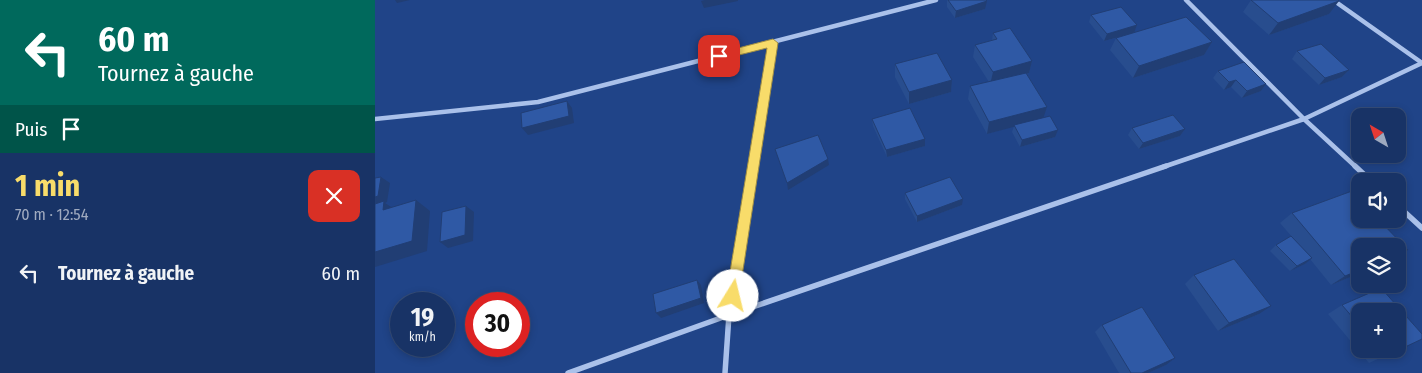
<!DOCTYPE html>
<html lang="fr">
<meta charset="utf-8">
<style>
:root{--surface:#183366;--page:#253f6f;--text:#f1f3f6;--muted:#9faabf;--line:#364e7a;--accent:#f8dc6a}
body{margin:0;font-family:"Fira Sans Condensed",sans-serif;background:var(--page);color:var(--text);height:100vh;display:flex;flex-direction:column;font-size:19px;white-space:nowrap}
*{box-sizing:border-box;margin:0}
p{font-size:16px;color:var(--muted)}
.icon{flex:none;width:28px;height:28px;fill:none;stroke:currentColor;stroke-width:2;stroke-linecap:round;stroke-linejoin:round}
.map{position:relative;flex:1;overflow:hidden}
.details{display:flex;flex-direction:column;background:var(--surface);width:375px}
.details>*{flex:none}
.guide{background:#00695c;color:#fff;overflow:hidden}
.needle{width:32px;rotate:321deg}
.controls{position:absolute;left:976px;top:108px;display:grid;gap:10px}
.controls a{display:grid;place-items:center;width:55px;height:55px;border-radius:10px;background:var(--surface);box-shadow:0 2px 8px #0003,0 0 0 1px var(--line);font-size:25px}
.speed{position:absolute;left:15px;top:292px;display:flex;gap:10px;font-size:25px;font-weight:700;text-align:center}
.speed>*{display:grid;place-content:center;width:65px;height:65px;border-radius:50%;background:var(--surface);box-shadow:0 2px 8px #0003,0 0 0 1px var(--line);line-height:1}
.speed small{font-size:12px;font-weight:400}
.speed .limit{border:8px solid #d22;background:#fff;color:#111}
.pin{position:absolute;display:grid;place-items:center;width:42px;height:42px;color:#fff;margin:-21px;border-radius:10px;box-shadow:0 2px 8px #0006}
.me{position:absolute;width:55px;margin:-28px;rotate:9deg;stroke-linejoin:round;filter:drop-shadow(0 0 4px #0008)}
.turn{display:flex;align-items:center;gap:18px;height:105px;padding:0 15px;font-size:22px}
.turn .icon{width:65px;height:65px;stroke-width:2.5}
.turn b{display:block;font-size:35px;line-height:42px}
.then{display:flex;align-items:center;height:48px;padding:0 15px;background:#0003;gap:10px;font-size:19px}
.round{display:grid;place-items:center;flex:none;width:52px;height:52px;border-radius:10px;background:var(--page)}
.summary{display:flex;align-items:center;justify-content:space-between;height:85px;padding:0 15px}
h1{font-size:30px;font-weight:700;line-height:38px;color:var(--accent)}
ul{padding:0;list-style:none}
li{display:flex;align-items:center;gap:15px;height:70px;padding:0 15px}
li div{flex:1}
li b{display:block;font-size:19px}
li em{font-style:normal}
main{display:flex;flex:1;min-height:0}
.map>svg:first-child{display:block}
</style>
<main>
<section class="details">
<div class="guide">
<div class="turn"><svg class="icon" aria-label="left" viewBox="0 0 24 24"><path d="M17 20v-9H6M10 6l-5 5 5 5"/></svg><div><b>60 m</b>Tournez à gauche</div></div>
<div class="then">Puis<svg class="icon" aria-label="arrive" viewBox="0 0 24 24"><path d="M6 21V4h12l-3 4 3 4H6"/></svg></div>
</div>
<div class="summary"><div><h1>1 min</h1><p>70 m · 12:54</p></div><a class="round" style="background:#d93025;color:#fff"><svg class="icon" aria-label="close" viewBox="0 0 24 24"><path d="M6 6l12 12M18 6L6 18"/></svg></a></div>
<ul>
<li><svg class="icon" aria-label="left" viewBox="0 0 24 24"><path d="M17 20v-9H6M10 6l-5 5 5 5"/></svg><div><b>Tournez à gauche</b></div><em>60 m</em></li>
</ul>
</section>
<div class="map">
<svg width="1047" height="373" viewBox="0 0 1047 373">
<rect width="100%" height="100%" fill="#204488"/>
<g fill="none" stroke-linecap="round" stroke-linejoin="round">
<!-- minor-far1 -->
<g stroke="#aac1ea" stroke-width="4.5">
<path d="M811,0L929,119L981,167"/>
<path d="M958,0L1047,63"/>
<path d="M0,119L163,102L561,0"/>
<path d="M378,167L398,43"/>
<path d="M788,167L929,119L1047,63"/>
</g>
<!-- minor -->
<g stroke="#aac1ea" stroke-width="5.5">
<path d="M980,166L996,181"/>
<path d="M1022,205L1047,228"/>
<path d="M193,373L354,315L791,166"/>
<path d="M350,373L354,315L378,166"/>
</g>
</g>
<!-- wall -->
<g fill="#284d8e" fill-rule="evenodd">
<path d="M572,0L610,9L580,18L572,7Z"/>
<path d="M876,0H963L954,14L894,35L868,12Z"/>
<path d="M716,15L762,25L759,32L837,42L829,55L758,78L735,50L741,38L729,41L714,22Z"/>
<path d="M618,33L657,61L654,73L652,74L672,107L668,117L680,137L645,147L637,132L639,126L612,134L593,99L595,86L614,82L598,57L600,45L617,40Z"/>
<path d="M922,51L974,70L967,77L944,85L917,59Z"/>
<path d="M520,64L577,80L576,92L534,104L520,77Z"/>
<path d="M843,71L891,84L886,91L867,98L856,87L849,90L838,78Z"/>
<path d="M497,119L550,146L512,157L498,126Z"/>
<path d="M757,128L810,129L805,136L764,149L753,135Z"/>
<path d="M977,191L985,200V219H1003L1033,250L1022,257V246H985V273L956,285L935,259L930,264L915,271L895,251L901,245L916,236L918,238L905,223L917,213Z"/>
<path d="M530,193L587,205L542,222L530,199Z"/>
<path d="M819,275L884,314L843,331L810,284Z"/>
<path d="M1006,288L1047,334V339L994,363L953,314L967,305ZM985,311H1022V349H985Z"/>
<path d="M727,325L791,365L773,373H744L720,332Z"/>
</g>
<!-- shaded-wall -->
<g fill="#213e74">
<path d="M20,0H35L22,3Z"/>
<path d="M330,0H363V1L329,8L326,1Z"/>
<path d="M612,1L610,9L580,18L581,11Z"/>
<path d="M964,1L954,14L894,35L903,23Z"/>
<path d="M762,25L759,33L729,41L732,34Z"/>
<path d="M837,42L829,55L758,78L764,66Z"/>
<path d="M657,61L654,73L615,85L618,72Z"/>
<path d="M974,70L967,77L944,85L950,78Z"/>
<path d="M577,80L576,92L534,104V92Z"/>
<path d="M861,80L856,87L849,90L854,82Z"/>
<path d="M891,84L886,91L867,98L872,91Z"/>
<path d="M192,101L197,108L199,123L153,135L147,128Z"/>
<path d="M672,107L668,119L612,134L614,122Z"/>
<path d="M810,129L805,136L764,149L768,143Z"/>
<path d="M683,130L680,137L645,147L647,140Z"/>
<path d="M550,139V146L512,157L511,150Z"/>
<path d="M453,159L454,165L413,190L412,183Z"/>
<path d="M6,177L15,183L12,202L10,203L24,212L23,220L0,206V197Z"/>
<path d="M588,199L587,205L542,222V216Z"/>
<path d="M41,200L55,211L52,251L0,267V252Z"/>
<path d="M91,206L99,212L98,241L73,248L65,242Z"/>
<path d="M937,258L930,264L915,271L922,266Z"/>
<path d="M985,270V273L956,285L970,276Z"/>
<path d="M322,280L326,285L329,303L286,318L281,313Z"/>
<path d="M896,306L884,314L843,331L854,323Z"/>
<path d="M800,358L791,365L773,373H767Z"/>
</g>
<!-- building -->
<g fill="#2f59a5" stroke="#213e74">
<path d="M573,0H611L612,1L581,11Z"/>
<path d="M876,0H963L964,1L903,23Z"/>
<path d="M746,7L762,25L732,34L716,15Z"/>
<path d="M811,17L837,42L764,66L741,38Z"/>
<path d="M635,28L657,61L618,72L600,45L622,39L618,33Z"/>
<path d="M946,44L974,70L950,78L922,51Z"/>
<path d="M562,53L577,80L534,92L520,64Z"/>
<path d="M869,62L891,84L872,91L861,80L854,82L843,71Z"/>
<path d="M651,73L672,107L614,122L595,86Z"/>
<path d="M192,101L194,116L147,128L146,113Z"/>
<path d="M535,108L550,139L511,150L497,119Z"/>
<path d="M798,115L810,129L768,143L757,128Z"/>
<path d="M675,116L683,130L647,140L639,125Z"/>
<path d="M443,135L453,159L412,183L400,149Z"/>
<path d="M6,177L3,196L0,197V178Z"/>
<path d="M575,177L588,199L542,216L530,193Z"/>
<path d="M977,191L985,200V219H1003L1033,250L1022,254V246H985V270L970,276L917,213Z"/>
<path d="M41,200L37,241L0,252V204L9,201L8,210Z"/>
<path d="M91,206L90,235L65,242L67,212Z"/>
<path d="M916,236L937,258L922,266L901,245Z"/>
<path d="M859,259L896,306L854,323L819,275Z"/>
<path d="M322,280L326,298L281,313L278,294Z"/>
<path d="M1006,288L1047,334V339L1011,356L1005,349H1022V311H985V326L967,305Z"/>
<path d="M767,307L800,358L767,373H756L727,325Z"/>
</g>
<!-- route -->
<path fill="#f8dc6a" stroke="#a18f45" d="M398,39L403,43L364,296L362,300L358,302L353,300L351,296L392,48L344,60L339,56L344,53Z"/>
</svg>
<div class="controls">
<a><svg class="needle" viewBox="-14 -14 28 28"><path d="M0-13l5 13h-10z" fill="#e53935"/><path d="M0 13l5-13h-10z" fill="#9faabf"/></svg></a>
<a><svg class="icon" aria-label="sound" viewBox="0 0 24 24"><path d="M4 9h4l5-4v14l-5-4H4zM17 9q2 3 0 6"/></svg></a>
<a><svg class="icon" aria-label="layers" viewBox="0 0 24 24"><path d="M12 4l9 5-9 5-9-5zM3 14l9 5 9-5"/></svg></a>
<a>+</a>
</div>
<div class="speed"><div>19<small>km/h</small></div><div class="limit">30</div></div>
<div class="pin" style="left:344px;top:56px;background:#d93025"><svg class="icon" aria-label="arrive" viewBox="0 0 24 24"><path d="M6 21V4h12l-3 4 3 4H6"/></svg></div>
<svg class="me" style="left:358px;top:296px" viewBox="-20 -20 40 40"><circle r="19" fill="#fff"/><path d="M0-13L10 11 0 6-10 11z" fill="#f8dc6a"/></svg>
</div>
</main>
